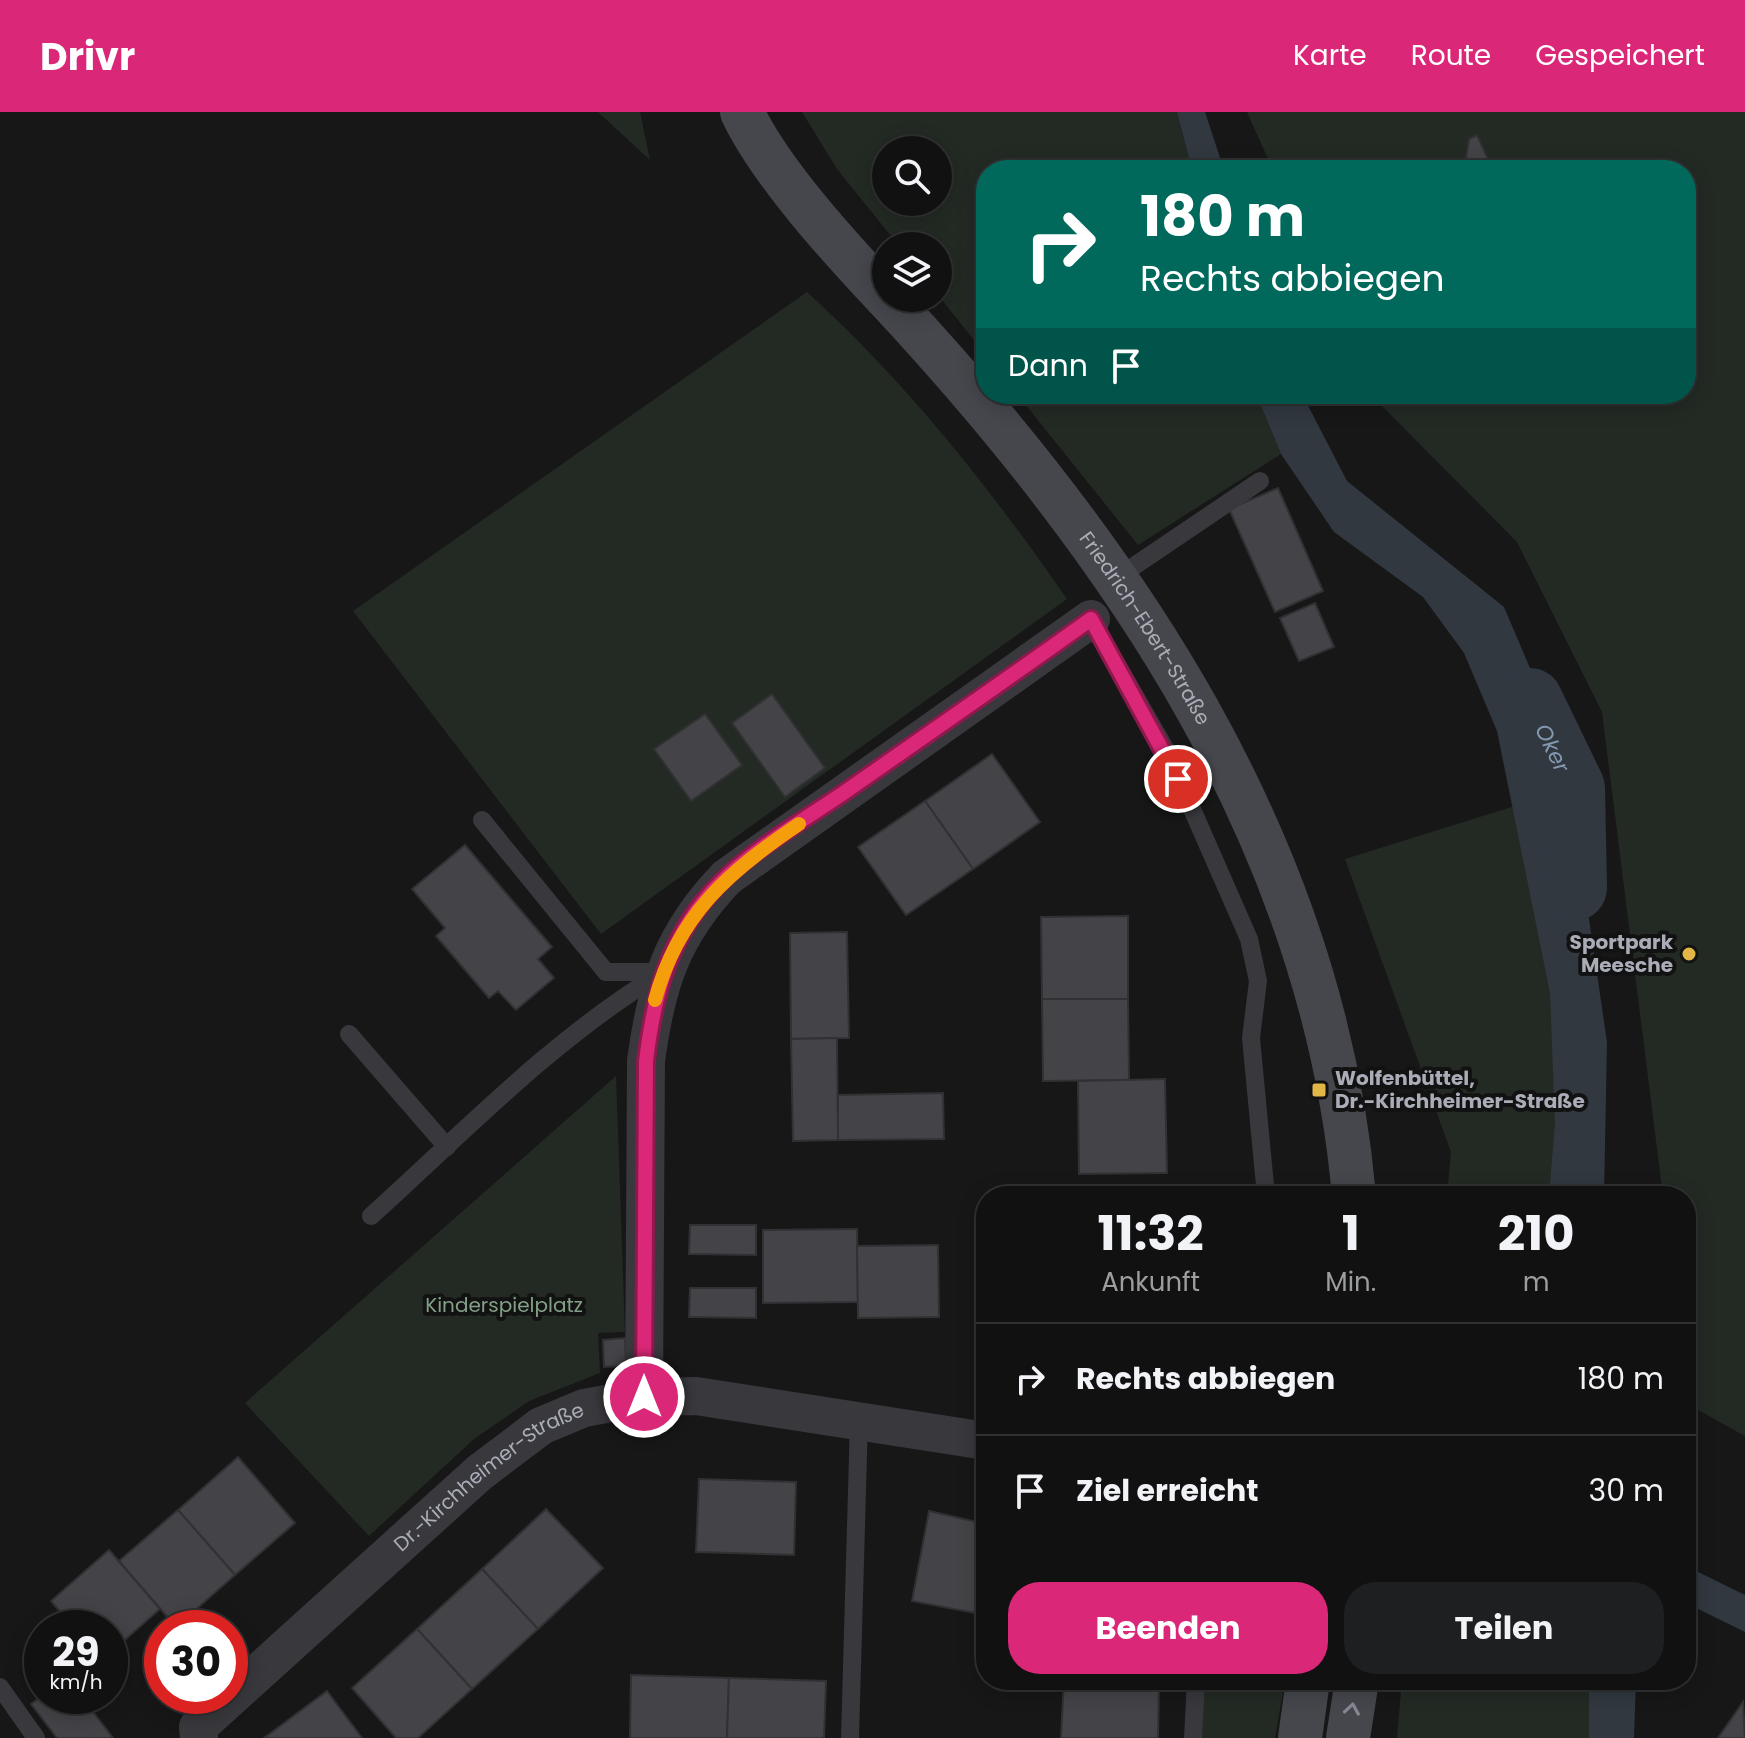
<!DOCTYPE html>
<html lang="de">
<meta charset="utf-8">
<style>
:root{--surface:#111112;--page:#1e1f20;--text:#f1f3f6;--muted:#9c9d9f;--line:#303132;--accent:#db2777}
body{margin:0;font-family:Poppins,sans-serif;background:var(--page);color:var(--text);height:100vh;display:flex;flex-direction:column;font-size:30px;white-space:nowrap}
*{box-sizing:border-box;margin:0}
p{font-size:26px;color:var(--muted)}
.icon{flex:none;width:44px;height:44px;fill:none;stroke:currentColor;stroke-width:2;stroke-linecap:round;stroke-linejoin:round}
.map{position:relative;flex:1;overflow:hidden}
.panel{position:absolute;left:976px;top:1074px;width:720px;height:504px;display:flex;flex-direction:column;background:var(--surface);border-radius:32px;box-shadow:0 4px 20px #0003,0 0 0 2px var(--line)}
.panel>*{flex:none}
.top-card{position:absolute;left:976px;top:48px;width:720px;height:244px;border-radius:32px;box-shadow:0 4px 20px #0003,0 0 0 2px var(--line);background:#00695c;color:#fff;overflow:hidden}
.controls{position:absolute;left:872px;top:24px;display:grid;gap:16px}
.controls a{display:grid;place-items:center;width:80px;height:80px;border-radius:50%;background:var(--surface);box-shadow:0 4px 20px #0003,0 0 0 2px var(--line);font-size:40px}
.speed{position:absolute;left:24px;top:1498px;display:flex;gap:16px;font-size:40px;font-weight:700;text-align:center}
.speed>*{display:grid;place-content:center;width:104px;height:104px;border-radius:50%;background:var(--surface);box-shadow:0 4px 20px #0003,0 0 0 2px var(--line);line-height:1}
.speed small{font-size:20px;font-weight:400}
.speed .limit{border:12px solid #d22;background:#fff;color:#111}
.pin{position:absolute;display:grid;place-items:center;width:68px;height:68px;color:#fff;margin:-34px;border:4px solid #fff;border-radius:50%;box-shadow:0 2px 8px #0007}
.me{position:absolute;width:88px;margin:-44px;rotate:0deg;stroke-linejoin:round;filter:drop-shadow(0 0 6px #0008)}
.turn{display:flex;align-items:center;gap:28px;height:168px;padding:0 32px;font-size:36px}
.turn .icon{width:104px;height:104px;stroke-width:2.5}
.turn b{display:block;font-size:56px;line-height:68px}
.then{display:flex;align-items:center;height:76px;padding:0 32px;background:#0003;gap:16px;font-size:30px}
.eta{display:flex;justify-content:space-evenly;align-items:center;height:136px;text-align:center}
.eta b{font-size:48px;font-weight:700;line-height:56px}
.cta{display:flex;gap:16px;margin-top:auto;padding:16px 32px}
.cta a{flex:1;height:92px;border-radius:32px;background:var(--accent);color:#fff;font-size:32px;font-weight:700;line-height:92px;text-align:center}
.cta a+a{background:var(--page);color:var(--text)}
ul{padding:0;list-style:none}
li{display:flex;align-items:center;gap:24px;height:112px;padding:0 32px;border-top:2px solid var(--line)}
li div{flex:1}
li b{display:block;font-size:30px}
li em{font-style:normal}
header{display:flex;align-items:center;gap:48px;box-sizing:border-box;height:112px;padding:0 40px;background:var(--accent);color:#fff}
header strong{font-size:38px}
nav{display:flex;gap:44px;margin-inline-start:auto;font-size:28px}
.map>svg:first-child{display:block}
</style>
<header>
<strong>Drivr</strong>
<nav><a>Karte</a><a>Route</a><a>Gespeichert</a></nav>
</header>
<div class="map">
<svg width="1745" height="1626" viewBox="0 0 1745 1626">
<rect width="100%" height="100%" fill="#171718"/>
<!-- green -->
<g fill="#232a24" fill-rule="evenodd">
<path d="M598,0H640L650,48Z"/>
<path d="M802,0H1177L1192,58H986V243L938,183V134H899L837,57ZM886,38H938V90H886Z"/>
<path d="M1247,0H1745V1324L1689,1293L1686,1267V1084H1663L1602,600L1517,430L1380,292L1376,282H1686V58H1273Z"/>
<path d="M807,180C907,271 990,376 1067,487L601,822L353,499Z"/>
<path d="M1017,282H1256L1281,342L1138,433Z"/>
<path d="M1572,676L1579,1084H1447L1451,1040L1345,747Z"/>
<path d="M616,964L625,1220L598,1221L600,1261L529,1289L474,1327L369,1424L245,1291Z"/>
<path d="M1196,1568H1285L1275,1626H1193Z"/>
<path d="M1402,1568H1619L1613,1626H1397Z"/>
</g>
<!-- water -->
<g fill="#313840">
<path d="M1177,0H1205L1224,58H1192Z"/>
<path d="M1256,282H1302L1347,369L1504,495L1564,636L1607,930L1604,1084H1549L1555,1011L1550,881L1497,619L1464,541L1423,485L1334,420L1281,342Z"/>
<path d="M1686,1454L1745,1483V1520L1686,1491Z"/>
<path d="M1589,1568H1636L1634,1626H1589Z"/>
</g>
<g fill="none" stroke-linecap="round" stroke-linejoin="round">
<!-- river -->
<path stroke="#313840" stroke-width="66" id="s1" d="M1530,589L1572,676L1574,776"/>
</g>
<!-- building -->
<g fill="#444448" stroke="#313134" stroke-width="2">
<path d="M1477,23L1493,58H1472L1466,45L1469,27Z"/>
<path d="M1278,376L1323,479L1275,500L1229,397Z"/>
<path d="M1315,491L1334,535L1299,549L1280,506Z"/>
<path d="M772,582L825,656L785,685L732,611Z"/>
<path d="M705,602L742,653L691,689L654,637Z"/>
<path d="M992,642L1040,710L973,757L925,689Z"/>
<path d="M925,689L973,757L906,803L858,735Z"/>
<path d="M465,733L552,835L538,847L554,866L516,898L498,879L489,886L436,824L445,816L412,777Z"/>
<path d="M1128,804V887H1042L1041,805Z"/>
<path d="M847,820L849,926L791,927L790,821Z"/>
<path d="M1042,887H1128L1129,968L1043,969Z"/>
<path d="M837,926L838,1028L793,1029L791,927Z"/>
<path d="M1165,967L1167,1061L1079,1062L1078,969Z"/>
<path d="M943,981L944,1027L838,1028V983Z"/>
<path d="M690,1113H756V1143L689,1142Z"/>
<path d="M857,1117L858,1190L763,1191V1118Z"/>
<path d="M938,1133L939,1205L858,1206L857,1134Z"/>
<path d="M690,1176H756V1206L689,1205Z"/>
<path d="M625,1226L626,1254L604,1255L603,1228Z"/>
<path d="M238,1345L295,1411L235,1463L178,1398Z"/>
<path d="M699,1367L796,1370L794,1443L696,1440Z"/>
<path d="M546,1397L603,1456L538,1517L482,1457Z"/>
<path d="M178,1398L235,1463L176,1515L119,1449Z"/>
<path d="M929,1399L986,1412V1503L912,1489Z"/>
<path d="M109,1438L160,1497L110,1541V1516H74L51,1489Z"/>
<path d="M482,1457L538,1517L472,1577L417,1517Z"/>
<path d="M417,1517L472,1577L418,1626H396L352,1576Z"/>
<path d="M631,1563L729,1566L727,1626H630Z"/>
<path d="M729,1566L826,1569L824,1626H727Z"/>
<path d="M1064,1568H1159L1158,1626H1061Z"/>
<path d="M327,1579L362,1626H264Z"/>
<path d="M42,1584H81L113,1626H57L31,1592Z"/>
<path d="M1743,1590L1745,1626H1718Z"/>
</g>
<g fill="none" stroke-linecap="round" stroke-linejoin="round">
<!-- lane -->
<g stroke="#38383d" stroke-width="18">
<path d="M1115,467L1260,369"/>
<path d="M1091,507L1167,640L1249,827L1258,869L1251,926L1266,1084"/>
<path d="M482,708L606,860H663"/>
<path d="M349,922L447,1035"/>
<path d="M371,1104C464,1020 553,927 660,862"/>
<path d="M0,1575L36,1626"/>
<path d="M850,1626L859,1308"/>
<path d="M1193,1626L1196,1568"/>
</g>
<!-- street -->
<g stroke="#38383d" stroke-width="38">
<path d="M644,1285L646,949C656,873 672,822 727,765L1091,507"/>
<path id="s2" d="M199,1626L198,1615L479,1361L541,1314L584,1296L644,1285L696,1284L986,1329"/>
</g>
<!-- secondary -->
<g stroke="#46474d" stroke-width="44">
<path d="M742,0C771,61 840,136 886,185"/>
<path id="s3" d="M887,186C1123,439 1323,730 1354,1084"/>
<path d="M1300,1626L1308,1568"/>
<path d="M1348,1626L1357,1568"/>
</g>
</g>
<!-- one-way arrows -->
<defs><path id="oneway-chevron" d="M-2-3.5L2.5 0L-2 3.5" fill="none" stroke-width="1.6" stroke-linecap="round" stroke-linejoin="round" transform="scale(2)"/></defs>
<use stroke="#878992" href="#oneway-chevron" transform="translate(1352 1597) rotate(-81)"/>
<g fill="none" stroke-linecap="round" stroke-linejoin="round">
<!-- route casing -->
<g stroke="#8e194d" stroke-width="20">
<path id="route" d="M644,1285L646,949C653,891 665,838 703,790C738,746 795,714 842,682C925,624 1009,566 1091,507L1178,667"/>
</g>
<!-- route -->
<use href="#route" stroke="#db2777" stroke-width="14"/>
<!-- slow -->
<path stroke="#f59e0b" stroke-width="14" d="M655,888C678,803 728,760 799,712"/>
</g>
<!-- markers -->
<g fill="#e1b646" stroke="#121213" stroke-width="3">
<circle cx="1689" cy="842" r="8"/>
<rect x="1311" y="970" width="16" height="16" rx="4"/>
</g>
<g text-anchor="middle" stroke-width="8" stroke-linejoin="round" paint-order="stroke">
<!-- street labels -->
<g font-size="20" fill="#aaadb7" stroke="#121213">
<text dy="7" stroke="none"><textPath href="#s3" startOffset="420">Friedrich-Ebert-Straße</textPath></text>
<text dy="7" stroke="none"><textPath href="#s2" startOffset="396">Dr.-Kirchheimer-Straße</textPath></text>
</g>
<!-- poi labels -->
<g font-size="20" font-weight="bold" fill="#aaadb7" stroke="#121213" text-anchor="end">
<text x="1673" y="837">Sportpark<tspan x="1673" dy="23">Meesche</tspan></text>
<text x="1335" y="973" text-anchor="start">Wolfenbüttel,<tspan x="1335" dy="23">Dr.-Kirchheimer-Straße</tspan></text>
</g>
<!-- park labels -->
<g font-size="20" fill="#83a086" stroke="#121213">
<text x="504" y="1200">Kinderspielplatz</text>
</g>
<!-- water labels -->
<g font-size="22" font-style="italic" fill="#8498af" stroke="#121213">
<text dy="8" stroke="none"><textPath href="#s1" startOffset="52">Oker</textPath></text>
</g>
</g>
</svg>
<div class="controls">
<a><svg class="icon" aria-label="search" viewBox="0 0 24 24"><circle cx="10" cy="10" r="6"/><path d="M15 15l6 6"/></svg></a>
<a><svg class="icon" aria-label="layers" viewBox="0 0 24 24"><path d="M12 4l9 5-9 5-9-5zM3 14l9 5 9-5"/></svg></a>
</div>
<div class="speed"><div>29<small>km/h</small></div><div class="limit">30</div></div>
<div class="pin" style="left:1178px;top:667px;background:#d93025"><svg class="icon" aria-label="arrive" viewBox="0 0 24 24"><path d="M6 21V4h12l-3 4 3 4H6"/></svg></div>
<svg class="me" style="left:644px;top:1285px" viewBox="-20 -20 40 40"><circle r="17" fill="#db2777" stroke="#fff" stroke-width="3"/><path d="M0-11L8 9 0 5-8 9z" fill="#fff"/></svg>
<div class="top-card">
<div class="turn"><svg class="icon" aria-label="right" viewBox="0 0 24 24"><path d="M7 20v-9h11M14 6l5 5-5 5"/></svg><div><b>180 m</b>Rechts abbiegen</div></div>
<div class="then">Dann<svg class="icon" aria-label="arrive" viewBox="0 0 24 24"><path d="M6 21V4h12l-3 4 3 4H6"/></svg></div>
</div>
<section class="panel">
<div class="eta">
<div><b>11:32</b><p>Ankunft</p></div>
<div><b>1</b><p>Min.</p></div>
<div><b>210</b><p>m</p></div>
</div>
<ul>
<li><svg class="icon" aria-label="right" viewBox="0 0 24 24"><path d="M7 20v-9h11M14 6l5 5-5 5"/></svg><div><b>Rechts abbiegen</b></div><em>180 m</em></li>
<li><svg class="icon" aria-label="arrive" viewBox="0 0 24 24"><path d="M6 21V4h12l-3 4 3 4H6"/></svg><div><b>Ziel erreicht</b></div><em>30 m</em></li>
</ul>
<div class="cta"><a>Beenden</a><a>Teilen</a></div>
</section>
</div>
